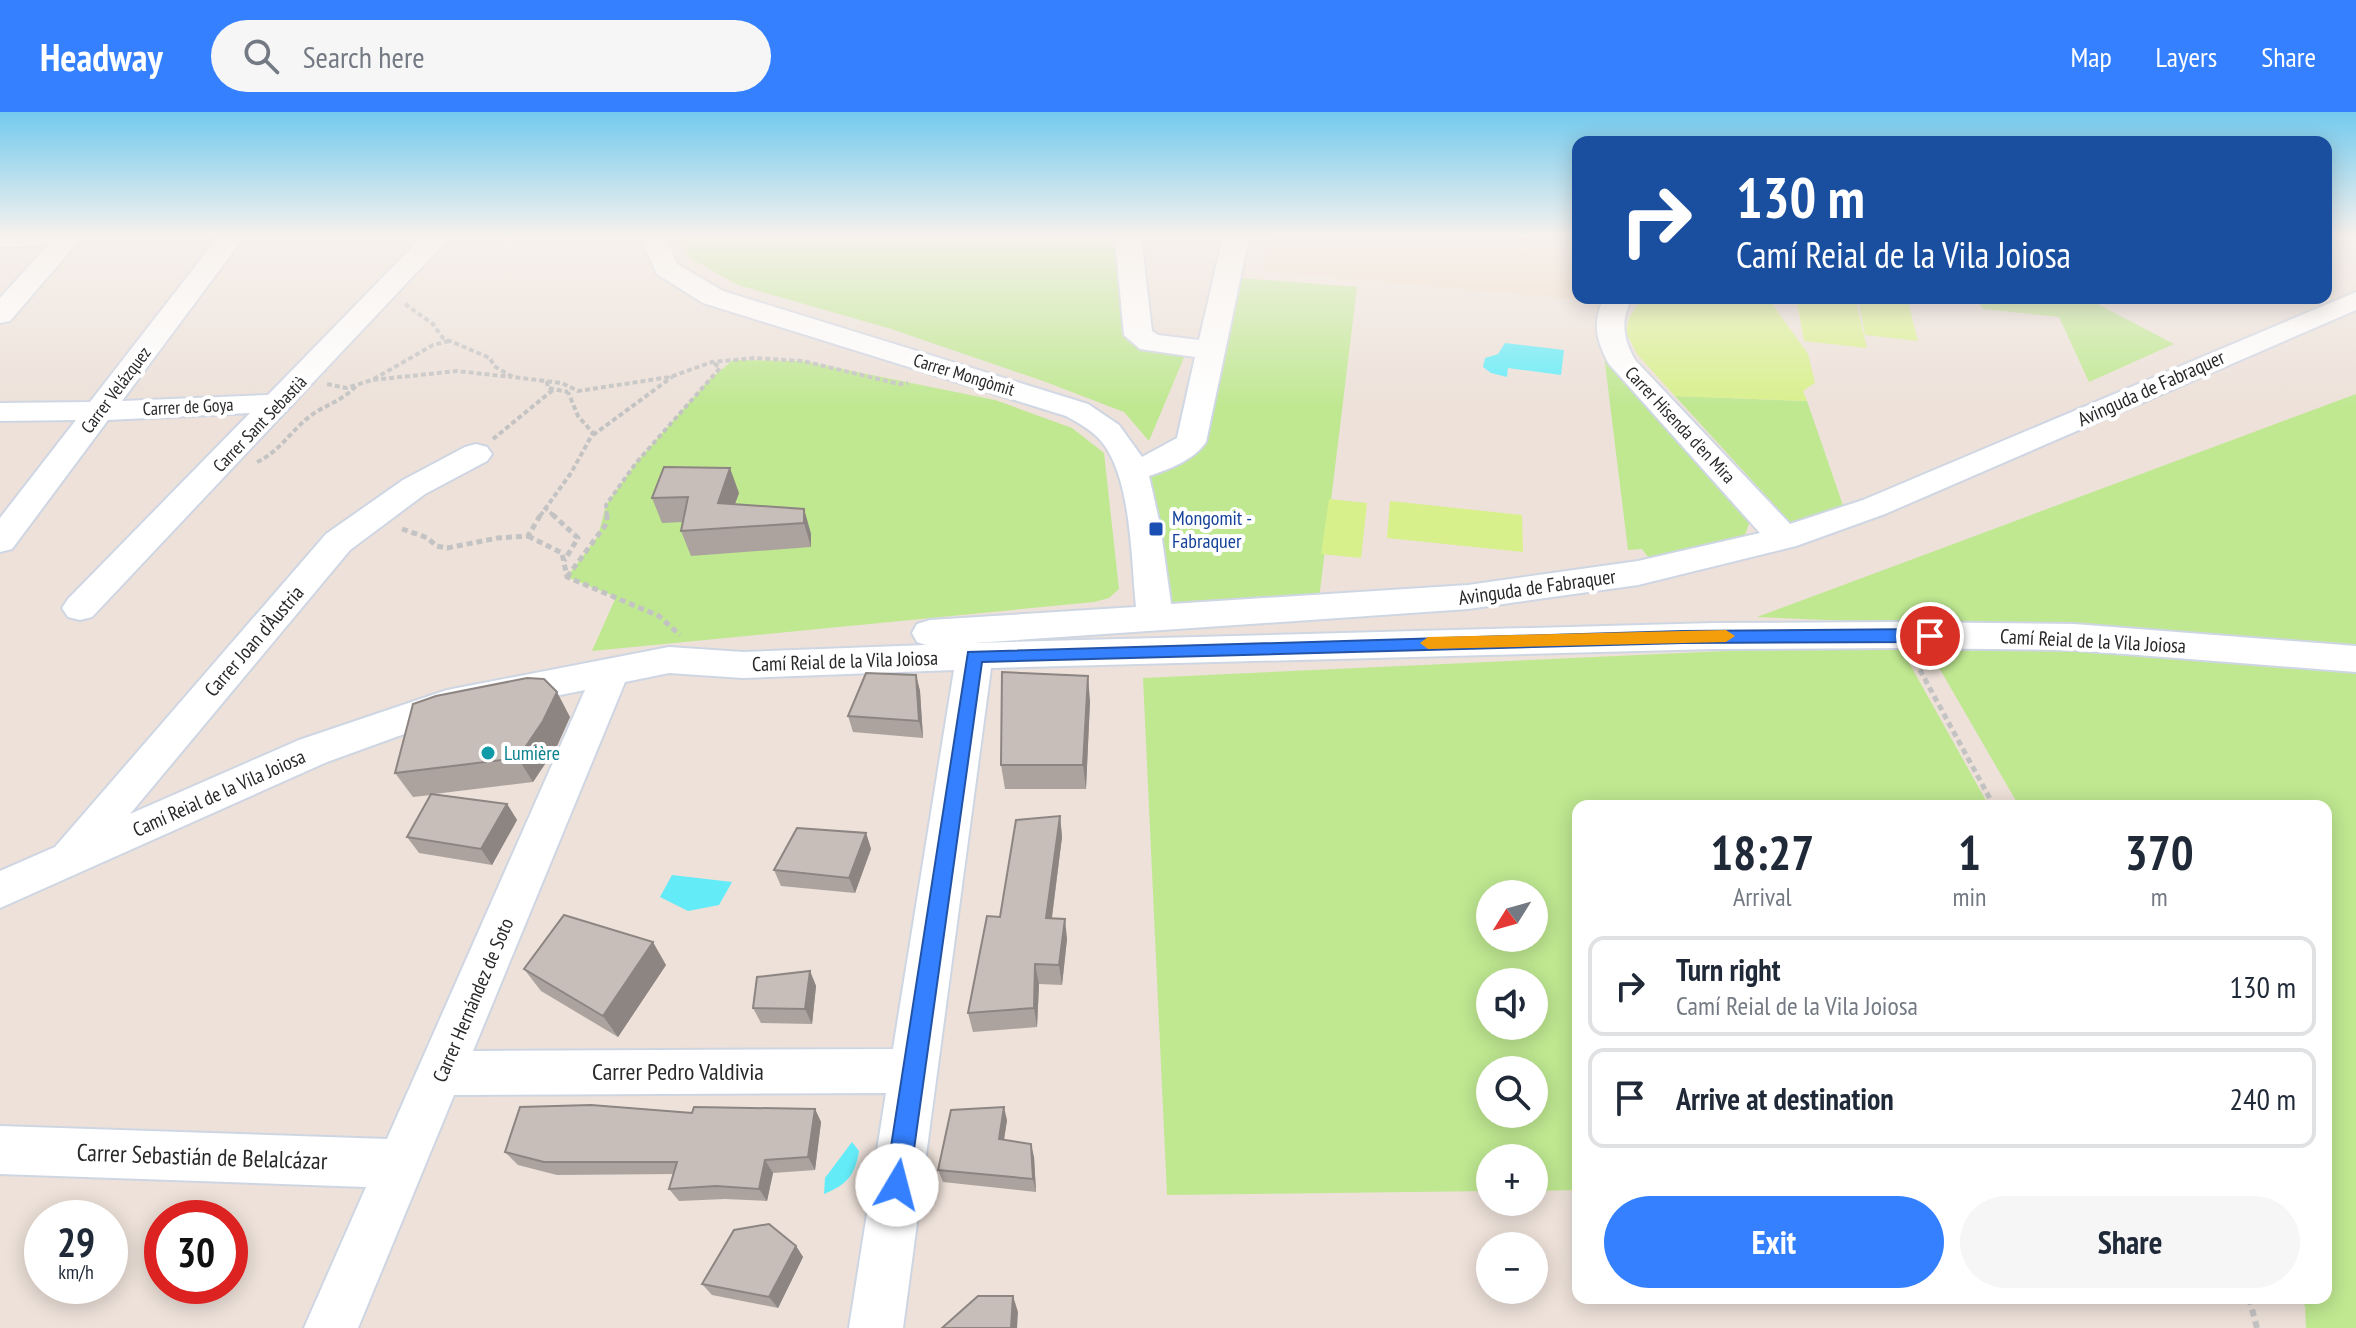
<!DOCTYPE html>
<meta charset="utf-8">
<style>
:root{--surface:#fff;--page:#f6f6f7;--text:#1f2937;--muted:#747a83;--line:#e0e1e3;--accent:#3480ff}
body{margin:0;font-family:"PT Sans Narrow",sans-serif;background:var(--page);color:var(--text);height:100vh;display:flex;flex-direction:column;font-size:30px;white-space:nowrap}
*{box-sizing:border-box;margin:0}
p{font-size:26px;color:var(--muted)}
.icon{flex:none;width:44px;height:44px;fill:none;stroke:currentColor;stroke-width:2;stroke-linecap:round;stroke-linejoin:round}
.map{position:relative;flex:1;overflow:hidden}
.sheet{position:absolute;left:1572px;top:688px;width:760px;height:504px;display:flex;flex-direction:column;background:var(--surface);border-radius:16px;box-shadow:0 4px 20px #0003}
.sheet>*{flex:none}
.guide{position:absolute;left:1572px;top:24px;width:760px;height:168px;border-radius:16px;box-shadow:0 4px 20px #0003;background:#1a4fa0;color:#fff;overflow:hidden}
.needle{width:52px;rotate:233deg}
.buttons{position:absolute;left:1476px;top:768px;display:grid;gap:16px}
.buttons a{display:grid;place-items:center;width:72px;height:72px;border-radius:50%;background:var(--surface);box-shadow:0 4px 20px #0003;font-size:40px}
.speed{position:absolute;left:24px;top:1088px;display:flex;gap:16px;font-size:40px;font-weight:700;text-align:center}
.speed>*{display:grid;place-content:center;width:104px;height:104px;border-radius:50%;background:var(--surface);box-shadow:0 4px 20px #0003;line-height:1}
.speed small{font-size:20px;font-weight:400}
.speed .limit{border:12px solid #d22;background:#fff;color:#111}
.pin{position:absolute;display:grid;place-items:center;width:68px;height:68px;color:#fff;margin:-34px;border:4px solid #fff;border-radius:50%;box-shadow:0 2px 8px #0007}
.me{position:absolute;width:88px;margin:-44px;rotate:8deg;stroke-linejoin:round;filter:drop-shadow(0 0 6px #0008)}
.turn{display:flex;align-items:center;gap:28px;height:168px;padding:0 32px;font-size:36px}
.turn .icon{width:104px;height:104px;stroke-width:2.5}
.turn b{display:block;font-size:56px;line-height:68px}
.eta{display:flex;justify-content:space-evenly;align-items:center;height:136px;text-align:center}
.eta b{font-size:48px;font-weight:700;line-height:56px}
.action{display:flex;gap:16px;margin-top:auto;padding:16px 32px}
.action a{flex:1;height:92px;border-radius:48px;background:var(--accent);color:#fff;font-size:32px;font-weight:700;line-height:92px;text-align:center}
.action a+a{background:var(--page);color:var(--text)}
ul{padding:0;list-style:none}
li{display:flex;align-items:center;gap:24px;height:100px;margin:0 16px 12px;padding:0 16px;border:4px solid var(--line);border-radius:16px}
li div{flex:1}
li b{display:block;font-size:30px}
li em{font-style:normal}
header{display:flex;align-items:center;gap:48px;box-sizing:border-box;height:112px;padding:0 40px;background:var(--accent);color:#fff}
header strong{font-size:38px}
nav{display:flex;gap:44px;margin-inline-start:auto;font-size:28px}
.search{width:560px;height:72px;background:var(--page);display:flex;align-items:center;gap:20px;box-sizing:border-box;padding:0 28px;border-radius:44px;color:var(--muted);font-size:30px}
.map>svg:first-child{display:block}
</style>
<header>
<strong>Headway</strong>
<div class="search"><svg class="icon" aria-label="search" viewBox="0 0 24 24"><circle cx="10" cy="10" r="6"/><path d="M15 15l6 6"/></svg>Search here</div>
<nav><a>Map</a><a>Layers</a><a>Share</a></nav>
</header>
<div class="map">
<svg width="2356" height="1216" viewBox="0 0 2356 1216">
<rect width="100%" height="100%" fill="#ede1d9"/>
<!-- education -->
<path fill="#f0dbc7" d="M1271,125H1578V186H1610L1608,190L1262,159Z"/>
<!-- green -->
<g fill="#bfe891" fill-rule="evenodd">
<path d="M677,125L1113,126L1126,228L1185,243L1149,329L1124,300L1043,269L888,216L738,173L691,147Z"/>
<path d="M1227,165L1357,175L1318,495L1155,506L1134,359L1191,330Z"/>
<path d="M1976,186H2086L2174,232L2089,270L2059,205L1983,197Z"/>
<path d="M1603,235L1751,406L1745,423L1651,449L1642,437L1628,438Z"/>
<path d="M733,248L803,249L995,288L1072,316L1104,341L1119,477L1109,486L1094,490L592,539L616,485L567,465L598,424L606,393L636,351L709,268Z"/>
<path d="M2356,282V536L2069,518L1757,505Z"/>
<path d="M1675,284L1807,289L1847,405L1800,421Z"/>
<path d="M1898,531L1989,694H1578V1078L1534,1079V1046H1490V1079L1167,1083L1143,566ZM1490,782H1534V826H1490ZM1490,870H1534V914H1490ZM1490,958H1534V1002H1490Z"/>
<path d="M2077,535L2356,561V1216H2306L2305,1194L2300,1186H2326V694H2019L1930,540Z"/>
</g>
<!-- pitch -->
<g fill="#d8f08c">
<path d="M1642,186H1768L1808,242L1815,271L1803,279L1807,289L1675,284L1637,242L1626,220L1629,206Z"/>
<path d="M1796,186H1855L1867,236L1804,229Z"/>
<path d="M1858,186H1907L1918,229L1865,223Z"/>
<path d="M1329,387L1367,391L1361,446L1321,442Z"/>
<path d="M1390,389L1522,403L1523,440L1387,426Z"/>
</g>
<!-- water -->
<g fill="#63ecf8">
<path d="M1505,231L1564,238L1561,263L1508,256L1507,265L1491,261L1483,255L1485,246L1498,242Z"/>
<path d="M672,763L732,770L719,793L688,799L660,785Z"/>
<path d="M852,1030L859,1039C855,1064 846,1073 824,1082L825,1066Z"/>
</g>
<g fill="none" stroke-linecap="round" stroke-linejoin="round">
<!-- minor casing -->
<g stroke="#cfd6e3" stroke-width="4">
<g id="minor">
<path d="M0,125H82L10,209L0,211V186L48,133L0,135Z"/>
<path d="M218,125H244L122,289L268,283L422,125H450L92,505L80,508L68,505L62,496L68,487L250,301L108,308L12,437L0,440V406L76,308L0,309V291L90,290Z"/>
<path d="M640,125H666L677,152L723,179L1088,292L1119,313L1142,345L1177,326L1195,245L1140,237L1124,223L1115,125H1141L1152,219L1158,223L1199,228L1223,125H1249L1206,330C1194,348 1169,357 1149,364L1160,413L1171,492L1468,473L1638,449L1760,421L1609,252C1596,228 1592,211 1604,186H1632C1620,209 1623,226 1635,248L1790,412L1863,388L2356,180V198L1885,402L1796,434L1638,473L1468,497L974,531L1714,511L1901,510L2074,512L2356,534V560L2074,538L1901,536L1714,537L991,556L903,1216H849L886,981L454,983L358,1216H304L366,1075L0,1062V1014L387,1027L585,578L451,605L327,650L0,796V759L55,735L326,422L403,368L465,335L476,332L487,335L492,342L487,349L425,382L350,438L130,702L299,628L447,578L669,535L743,540L926,533L917,530L912,521L917,512L930,508L1136,495C1131,448 1132,368 1102,330C1093,319 1079,311 1066,304L703,191L657,162ZM954,558L893,937L473,939L625,570L669,561L743,566Z"/>
</g>
</g>
<!-- path-far2 -->
<g stroke="#c3c3c3" stroke-width="4" stroke-dasharray="5 3" stroke-linecap="butt">
<path d="M405,192L433,212L443,226L490,246L494,254L513,265L562,271L578,279L670,265L712,250L755,246L803,249L899,272L908,271"/>
<path d="M449,229L433,233L372,268L457,259L512,265"/>
<path d="M547,269L548,276L568,280"/>
<path d="M327,272L346,276L372,268"/>
<path d="M593,323L672,265"/>
<path d="M493,327L554,277"/>
<path d="M257,350C279,340 290,320 309,305C324,293 343,289 356,274"/>
<path d="M544,395L554,404"/>
<path d="M540,404L571,361L593,321L578,304L568,280"/>
<path d="M607,404L606,393L636,351L720,256L714,251"/>
</g>
<!-- path-far1 -->
<g stroke="#c3c3c3" stroke-width="5" stroke-dasharray="6 4" stroke-linecap="butt">
<path d="M552,402L578,426L564,449"/>
<path d="M402,417L428,426L436,434L447,436L498,426L528,424L541,402"/>
<path d="M528,424L562,441L567,465L659,504L680,523"/>
<path d="M567,465L607,411V402"/>
<path d="M1915,549L1994,694"/>
</g>
<!-- path -->
<path stroke="#c3c3c3" stroke-width="6" stroke-dasharray="7 5" stroke-linecap="butt" d="M2249,1186L2257,1216"/>
<!-- minor -->
<use href="#minor" fill="#fff" fill-rule="evenodd"/>
</g>
<!-- wall -->
<g fill="#aca39f">
<path d="M739,381L735,392L804,397L811,422V435L691,444L681,419L683,410L662,411L652,386Z"/>
<path d="M916,563L920,579L923,626L853,620L848,604Z"/>
<path d="M1090,589L1086,677H1005L1001,653Z"/>
<path d="M570,605L557,634L533,670L434,682L507,692L517,708L492,753L419,741L407,725L431,683L413,685L395,661Z"/>
<path d="M1060,704L1062,725L1052,806L1067,827L1062,873L1039,872L1037,915L973,920L968,901L1000,805Z"/>
<path d="M866,721L871,737L855,781L781,774L774,758Z"/>
<path d="M666,853L618,925L541,879L524,857Z"/>
<path d="M810,859L816,874L812,912L761,911L753,896Z"/>
<path d="M815,997L821,1010L815,1058L773,1061L767,1089L725,1087L679,1089L669,1077L674,1062L557,1063L518,1053L505,1040L692,1001Z"/>
<path d="M1007,1008L1004,1028L1034,1045L1036,1080L943,1070L938,1058Z"/>
<path d="M796,1134L803,1145L778,1196L712,1183L702,1172Z"/>
</g>
<!-- shaded-wall -->
<g fill="#8c8582">
<path d="M730,356L739,381L726,416L718,391Z"/>
<path d="M804,397L811,422V435L804,411Z"/>
<path d="M916,563L920,579L923,626L919,609Z"/>
<path d="M1088,564L1090,589L1086,677L1083,653Z"/>
<path d="M557,580L570,605L557,634L533,670L518,646Z"/>
<path d="M507,692L517,708L492,753L481,737Z"/>
<path d="M1060,704L1062,725L1049,827L1046,806Z"/>
<path d="M866,721L871,737L855,781L849,766Z"/>
<path d="M1065,807L1067,827L1062,873L1059,853Z"/>
<path d="M653,830L666,853L618,925L603,904Z"/>
<path d="M1035,852L1039,872L1037,915L1034,896Z"/>
<path d="M810,859L816,874L812,912L805,897Z"/>
<path d="M1004,995L1007,1008L1002,1040L999,1027Z"/>
<path d="M815,997L821,1010L815,1058L808,1045Z"/>
<path d="M1031,1032L1034,1045L1036,1080L1033,1067Z"/>
<path d="M765,1048L773,1061L767,1089L759,1077Z"/>
<path d="M796,1134L803,1145L778,1196L769,1185Z"/>
<path d="M1013,1184L1018,1200L1017,1216H1011Z"/>
</g>
<!-- building -->
<g fill="#c8beb9" stroke="#8c8582" stroke-width="2">
<path d="M664,355L730,356L718,391L804,397V411L681,419L688,385L652,386Z"/>
<path d="M1002,560L1088,564L1083,653H1001Z"/>
<path d="M866,561L916,563L919,609L848,604Z"/>
<path d="M527,566L544,567L557,580L543,609L518,646L395,661L413,592L436,584Z"/>
<path d="M431,682L507,692L481,737L407,725Z"/>
<path d="M1060,704L1046,806L1065,807L1059,853L1035,852L1034,896L968,901L987,804L1000,805L1016,708Z"/>
<path d="M797,716L866,721L849,766L774,758Z"/>
<path d="M564,803L653,830L603,904L524,857Z"/>
<path d="M810,859L805,897L753,896L757,865Z"/>
<path d="M591,993L692,1001L694,995L815,997L808,1045L765,1048L759,1077L716,1074L669,1077L677,1050H544L505,1040L520,995Z"/>
<path d="M1004,995L999,1027L1031,1032L1033,1067L938,1058L951,998Z"/>
<path d="M769,1112L796,1134L769,1185L702,1172L734,1118Z"/>
<path d="M978,1184H1013L1011,1216H942Z"/>
</g>
<!-- sky -->
<linearGradient id="sky" x2="0" y2="1"><stop stop-color="#73caee"/><stop offset="0.42" stop-color="#f7f2ee"/><stop offset="1" stop-color="#f7f2ee" stop-opacity="0"/></linearGradient>
<rect width="2356" height="295" fill="url(#sky)"/>
<!-- route -->
<path fill="#3480ff" stroke="#2253a6" stroke-width="2" d="M1930,517L1938,524L1930,530L1683,531L982,550L909,1073L905,1081L897,1085L889,1081L885,1073L968,540L1683,519Z"/>
<!-- slow -->
<path fill="#f59e0b" d="M1726,518L1735,524L1726,530L1428,537L1420,531L1428,525Z"/>
<!-- markers -->
<rect fill="#1a4fb4" stroke="#fff" stroke-width="3" x="1148" y="409" width="16" height="16" rx="4"/>
<circle fill="#0f9aa8" stroke="#fff" stroke-width="3" cx="488" cy="641" r="8"/>
<g text-anchor="middle" stroke-width="8" stroke-linejoin="round" paint-order="stroke">
<!-- far-street labels -->
<g font-size="18" fill="#292929" stroke="#fff">
<text transform="translate(964 263) rotate(17)" y="6">Carrer Mongòmit</text>
<text transform="translate(116 278) rotate(-53)" y="6">Carrer Velázquez</text>
<text transform="translate(188 295) rotate(-3)" y="6">Carrer de Goya</text>
<text transform="translate(260 312) rotate(-46)" y="6">Carrer Sant Sebastià</text>
<text transform="translate(1680 313) rotate(47)" y="6">Carrer Hisenda d'en Mira</text>
</g>
<!-- street labels -->
<g font-size="20" fill="#292929" stroke="#fff">
<text transform="translate(2151 276) rotate(-24)" y="7">Avinguda de Fabraquer</text>
<text transform="translate(1537 475) rotate(-8)" y="7">Avinguda de Fabraquer</text>
<text transform="translate(254 529) rotate(-49)" y="7">Carrer Joan d'Àustria</text>
<text transform="translate(2093 529) rotate(3)" y="7">Camí Reial de la Vila Joiosa</text>
<text transform="translate(845 549) rotate(-2)" y="7">Camí Reial de la Vila Joiosa</text>
<text transform="translate(219 681) rotate(-24)" y="7">Camí Reial de la Vila Joiosa</text>
<text transform="translate(473 888) rotate(-67)" y="7">Carrer Hernández de Soto</text>
</g>
<!-- transit labels -->
<g font-size="20" fill="#164399" stroke="#fff" text-anchor="start">
<text x="1172" y="413">Mongomit -<tspan x="1172" dy="23">Fabraquer</tspan></text>
</g>
<!-- culture labels -->
<g font-size="20" fill="#0d838f" stroke="#fff" text-anchor="start">
<text x="504" y="648">Lumière</text>
</g>
<!-- near-street labels -->
<g font-size="24" fill="#292929" stroke="#fff">
<text x="678" y="968">Carrer Pedro Valdivia</text>
<text transform="translate(202 1045) rotate(2)" y="8">Carrer Sebastián de Belalcázar</text>
</g>
</g>
</svg>
<div class="buttons">
<a><svg class="needle" viewBox="-14 -14 28 28"><path d="M0-13l5 13h-10z" fill="#e53935"/><path d="M0 13l5-13h-10z" fill="#747a83"/></svg></a>
<a><svg class="icon" aria-label="sound" viewBox="0 0 24 24"><path d="M4 9h4l5-4v14l-5-4H4zM17 9q2 3 0 6"/></svg></a>
<a><svg class="icon" aria-label="search" viewBox="0 0 24 24"><circle cx="10" cy="10" r="6"/><path d="M15 15l6 6"/></svg></a>
<a>+</a>
<a>−</a>
</div>
<div class="speed"><div>29<small>km/h</small></div><div class="limit">30</div></div>
<div class="pin" style="left:1930px;top:524px;background:#d93025"><svg class="icon" aria-label="arrive" viewBox="0 0 24 24"><path d="M6 21V4h12l-3 4 3 4H6"/></svg></div>
<svg class="me" style="left:897px;top:1073px" viewBox="-20 -20 40 40"><circle r="19" fill="#fff"/><path d="M0-13L10 11 0 6-10 11z" fill="#3480ff"/></svg>
<div class="guide">
<div class="turn"><svg class="icon" aria-label="right" viewBox="0 0 24 24"><path d="M7 20v-9h11M14 6l5 5-5 5"/></svg><div><b>130 m</b>Camí Reial de la Vila Joiosa</div></div>
</div>
<section class="sheet">
<div class="eta">
<div><b>18:27</b><p>Arrival</p></div>
<div><b>1</b><p>min</p></div>
<div><b>370</b><p>m</p></div>
</div>
<ul>
<li><svg class="icon" aria-label="right" viewBox="0 0 24 24"><path d="M7 20v-9h11M14 6l5 5-5 5"/></svg><div><b>Turn right</b><p>Camí Reial de la Vila Joiosa</p></div><em>130 m</em></li>
<li><svg class="icon" aria-label="arrive" viewBox="0 0 24 24"><path d="M6 21V4h12l-3 4 3 4H6"/></svg><div><b>Arrive at destination</b></div><em>240 m</em></li>
</ul>
<div class="action"><a>Exit</a><a>Share</a></div>
</section>
</div>
